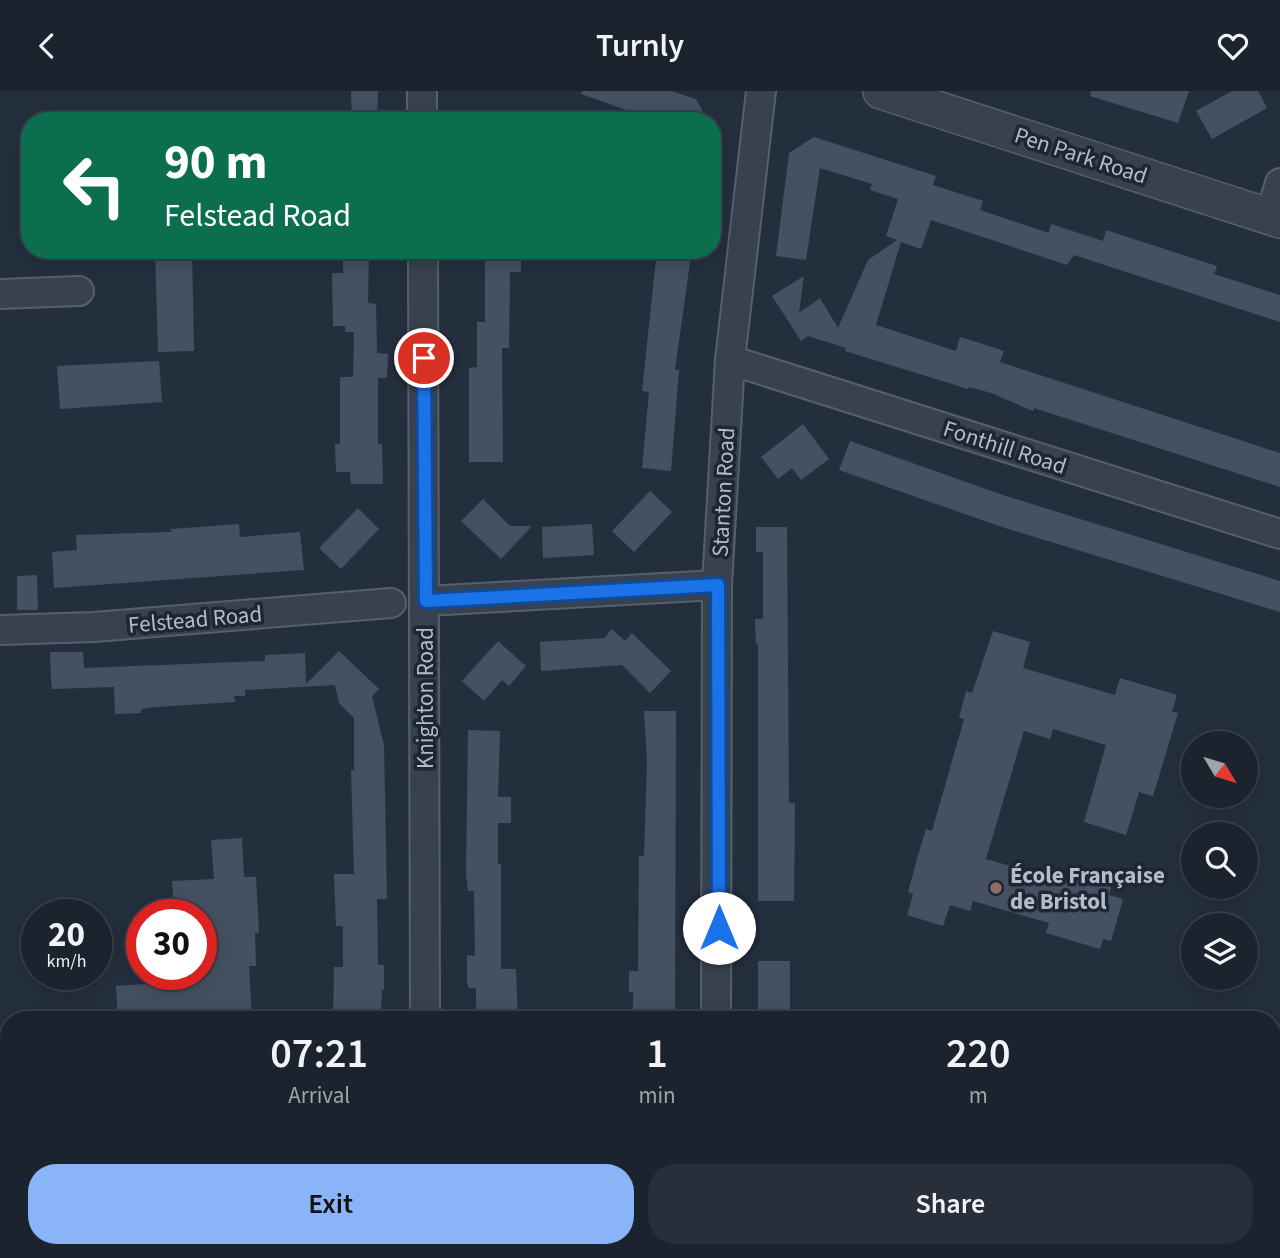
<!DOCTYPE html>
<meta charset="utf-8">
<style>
:root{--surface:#1b232e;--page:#282f3a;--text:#f1f3f6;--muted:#a0a4aa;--line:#39404a;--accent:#8ab4f8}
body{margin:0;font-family:"Source Sans 3",sans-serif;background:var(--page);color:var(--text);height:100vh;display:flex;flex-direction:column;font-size:26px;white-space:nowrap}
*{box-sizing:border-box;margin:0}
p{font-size:23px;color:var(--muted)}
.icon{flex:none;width:38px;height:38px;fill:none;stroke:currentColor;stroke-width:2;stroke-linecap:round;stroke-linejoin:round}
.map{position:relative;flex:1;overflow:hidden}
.sheet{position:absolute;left:0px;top:920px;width:1281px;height:247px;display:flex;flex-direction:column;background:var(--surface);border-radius:28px 28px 0 0;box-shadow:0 4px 18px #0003,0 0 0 2px var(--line)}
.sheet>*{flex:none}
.banner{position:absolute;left:21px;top:21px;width:700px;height:147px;border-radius:28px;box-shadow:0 4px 18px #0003,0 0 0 2px var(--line);background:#0b6e4f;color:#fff;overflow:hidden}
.needle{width:46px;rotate:128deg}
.controls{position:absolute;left:1181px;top:640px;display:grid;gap:14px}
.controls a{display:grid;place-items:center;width:77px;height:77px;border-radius:50%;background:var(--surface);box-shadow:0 4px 18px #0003,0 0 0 2px var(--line);font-size:35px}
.speed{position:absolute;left:21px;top:808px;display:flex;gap:14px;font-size:35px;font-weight:700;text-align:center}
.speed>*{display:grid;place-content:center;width:91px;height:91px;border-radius:50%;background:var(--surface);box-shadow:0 4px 18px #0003,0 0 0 2px var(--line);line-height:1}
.speed small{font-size:18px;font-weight:400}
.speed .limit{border:10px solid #d22;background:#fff;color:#111}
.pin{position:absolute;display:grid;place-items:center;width:60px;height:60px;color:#fff;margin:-30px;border:4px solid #fff;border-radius:50%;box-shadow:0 2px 7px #0007}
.me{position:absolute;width:77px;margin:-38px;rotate:0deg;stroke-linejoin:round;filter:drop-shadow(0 0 5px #0008)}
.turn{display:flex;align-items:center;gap:24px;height:147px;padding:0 28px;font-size:32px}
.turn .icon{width:91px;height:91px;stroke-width:2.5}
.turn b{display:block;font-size:49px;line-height:60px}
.eta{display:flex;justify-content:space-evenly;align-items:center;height:119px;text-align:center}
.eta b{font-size:42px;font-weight:600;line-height:49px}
.button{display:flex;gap:14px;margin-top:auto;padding:14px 28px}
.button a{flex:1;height:80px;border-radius:28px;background:var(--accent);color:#111;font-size:28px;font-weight:600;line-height:80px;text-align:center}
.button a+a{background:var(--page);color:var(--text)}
header{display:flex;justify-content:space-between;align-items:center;height:91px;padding:0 28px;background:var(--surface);font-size:32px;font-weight:600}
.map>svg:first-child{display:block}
</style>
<header><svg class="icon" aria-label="back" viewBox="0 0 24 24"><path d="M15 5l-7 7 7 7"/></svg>Turnly<svg class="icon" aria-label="heart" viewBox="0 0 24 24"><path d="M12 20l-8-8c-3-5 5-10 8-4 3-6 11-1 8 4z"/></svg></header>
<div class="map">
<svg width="1280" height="1167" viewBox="0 0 1280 1167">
<rect width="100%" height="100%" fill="#242f3e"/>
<!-- building -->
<g fill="#455162">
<path d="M351,0H378L377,30H352Z"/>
<path d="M582,0H671L696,8L708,30H658L581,3Z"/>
<path d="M1091,0H1189L1178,32L1090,5Z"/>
<path d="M1232,0H1258L1267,17L1212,48L1196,20Z"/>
<path d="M814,46L936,85L933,94L983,110L980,119L1049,142L1051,133L1103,150L1106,139L1217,175L1214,183L1280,204V231L1074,164L1067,174L931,129L921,158L901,151L876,234L956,260L960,246L983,253L1004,260L1000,271L1280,362V396L1034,317L1033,320L991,302L969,296L968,298L845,260L846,257L808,245L801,250L772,205L804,185L799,222L820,207L838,237L868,169L897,149L886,145L898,108L870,99L872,93L820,77L806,169L776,165L789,62Z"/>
<path d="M155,159H192L194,260L158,261Z"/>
<path d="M343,159H369L368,212L376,213L377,262L388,263L387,287H378V353H382L383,393H351L350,381H336L335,353H340V286H353L354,241H345V235H333L332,182H343Z"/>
<path d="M485,159H521V181H510L509,257H502L503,371H469V277L477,276V231H485Z"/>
<path d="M657,159H688L687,164H691L675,279H679L671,380L642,377L649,301L642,300Z"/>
<path d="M159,270L162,311L60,318L57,275Z"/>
<path d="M803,333L829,368L801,389L792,377L778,388L761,366Z"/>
<path d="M850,350L1006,405L1280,490V521L1005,437L839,379Z"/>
<path d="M650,400L672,421L634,461L612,440Z"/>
<path d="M483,408L510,435H532L501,468L461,430Z"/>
<path d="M358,417L379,438L341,478L319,457Z"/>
<path d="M239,433L240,446L300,441L304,479L54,497L52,461L77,459L76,444L171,441V438Z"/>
<path d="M592,433L594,464L543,467L542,436Z"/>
<path d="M756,436H787L789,712H795L794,810H758V553L756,554L755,528H763V461H756Z"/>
<path d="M37,484L38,519H17V485Z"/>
<path d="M612,538L625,550L632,542L671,580L650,602L622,574L541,580L540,551L604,547Z"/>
<path d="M993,540L1030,551L1023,577L1115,604L1120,587L1177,604L1172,621L1178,622L1153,705L1139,701L1126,744L1084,731L1106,654L1053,638L1050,648L1024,640L986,768L1066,791L1069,784L1111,796L1109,804L1123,808L1111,850L1103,848L1100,858L1046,842L1049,832L973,810L970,820L950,814L943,835L907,824L913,803L908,801L918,764L926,738L932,740L964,628L959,627L966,600L972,602Z"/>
<path d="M498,550L526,575L509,595L502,589L484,610L462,590Z"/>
<path d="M339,560L379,598L372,605L384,654L387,808H377L378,874H384V899H382L381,925L375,926V929H333L334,876H343V835H336L334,783H354L351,679H354V627L339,612L335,594L245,599V605H234L235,611L155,616L141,618V622L115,623L114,596L52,598L51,589L50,561H83L84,577L265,570V564L305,562L306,593Z"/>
<path d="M644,620H676L675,929H641V926H633V901H629V880H638L639,765H644L647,672Z"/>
<path d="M468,639L500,640L498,706H511V732H498V773H501V878H516L518,929H476V897H469L467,893V864L475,865L474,800H468L466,782Z"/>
<path d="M242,747L244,786H256L259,842H255L256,875H249L252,929H118L116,895L201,889V824H174L172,790L214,788L211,749Z"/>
<rect x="758" y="870" width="32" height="53"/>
</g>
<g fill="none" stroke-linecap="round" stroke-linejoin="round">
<!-- minor casing -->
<g stroke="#565f6c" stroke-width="32">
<g id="minor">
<path d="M422,0V30"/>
<path d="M1270,125L1280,92"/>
<path d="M423,159L425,929"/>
<path d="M0,203L79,200"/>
<path d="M730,269L1280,443"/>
<path d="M426,510L717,494"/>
<path d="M0,539L94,536L391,512"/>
<path d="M716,929L717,494L730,269L761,0"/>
<path d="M425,1167V1158"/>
<path d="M712,1167V1158"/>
</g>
</g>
<!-- tertiary casing -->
<g stroke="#565f6c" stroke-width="38">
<path id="tertiary" d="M881,0L1280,129"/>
</g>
<!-- minor -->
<use href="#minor" stroke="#38414e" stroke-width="28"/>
<!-- tertiary -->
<use href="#tertiary" stroke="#38414e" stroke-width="35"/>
</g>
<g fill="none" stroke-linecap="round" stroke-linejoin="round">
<!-- route casing -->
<g stroke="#114b97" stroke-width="18">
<path id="route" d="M424,267L426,510L718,494L719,837"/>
</g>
<!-- route -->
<use href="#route" stroke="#1a73e8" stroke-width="12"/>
</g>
<!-- markers -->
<circle fill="#8d6e63" stroke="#1d2633" stroke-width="2.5" cx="996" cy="797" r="7"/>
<g text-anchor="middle" stroke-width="7" stroke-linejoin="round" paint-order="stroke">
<!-- street labels -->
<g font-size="23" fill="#b4bcc9" stroke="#1d2633">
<text transform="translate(1081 64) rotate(18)" y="8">Pen Park Road</text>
<text transform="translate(1005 356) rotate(18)" y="8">Fonthill Road</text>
<text transform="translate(723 401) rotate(-87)" y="8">Stanton Road</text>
<text transform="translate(195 528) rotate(-5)" y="8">Felstead Road</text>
<text transform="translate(425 607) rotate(-90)" y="8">Knighton Road</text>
</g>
<!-- poi labels -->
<g font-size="23" font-weight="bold" fill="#b4bcc9" stroke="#1d2633" text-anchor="start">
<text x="1010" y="792">École Française<tspan x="1010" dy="26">de Bristol</tspan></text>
</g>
</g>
</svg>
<div class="controls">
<a><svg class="needle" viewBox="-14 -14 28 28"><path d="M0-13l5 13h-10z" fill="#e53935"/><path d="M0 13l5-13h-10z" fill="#a0a4aa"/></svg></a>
<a><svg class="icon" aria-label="search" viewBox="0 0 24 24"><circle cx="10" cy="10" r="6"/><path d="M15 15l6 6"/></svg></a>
<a><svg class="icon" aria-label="layers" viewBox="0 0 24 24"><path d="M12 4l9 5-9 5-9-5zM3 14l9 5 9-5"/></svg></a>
</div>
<div class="speed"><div>20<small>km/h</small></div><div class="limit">30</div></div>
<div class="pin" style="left:424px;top:267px;background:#d93025"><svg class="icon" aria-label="arrive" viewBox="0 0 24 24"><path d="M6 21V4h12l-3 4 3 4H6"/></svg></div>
<svg class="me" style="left:719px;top:837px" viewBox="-20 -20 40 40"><circle r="19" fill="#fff"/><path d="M0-13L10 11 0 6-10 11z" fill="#1a73e8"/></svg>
<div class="banner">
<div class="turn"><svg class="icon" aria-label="left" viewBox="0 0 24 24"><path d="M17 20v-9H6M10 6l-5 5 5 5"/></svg><div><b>90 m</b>Felstead Road</div></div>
</div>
<section class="sheet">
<div class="eta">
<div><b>07:21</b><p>Arrival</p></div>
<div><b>1</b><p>min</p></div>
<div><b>220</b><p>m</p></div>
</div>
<div class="button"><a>Exit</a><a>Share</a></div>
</section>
</div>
